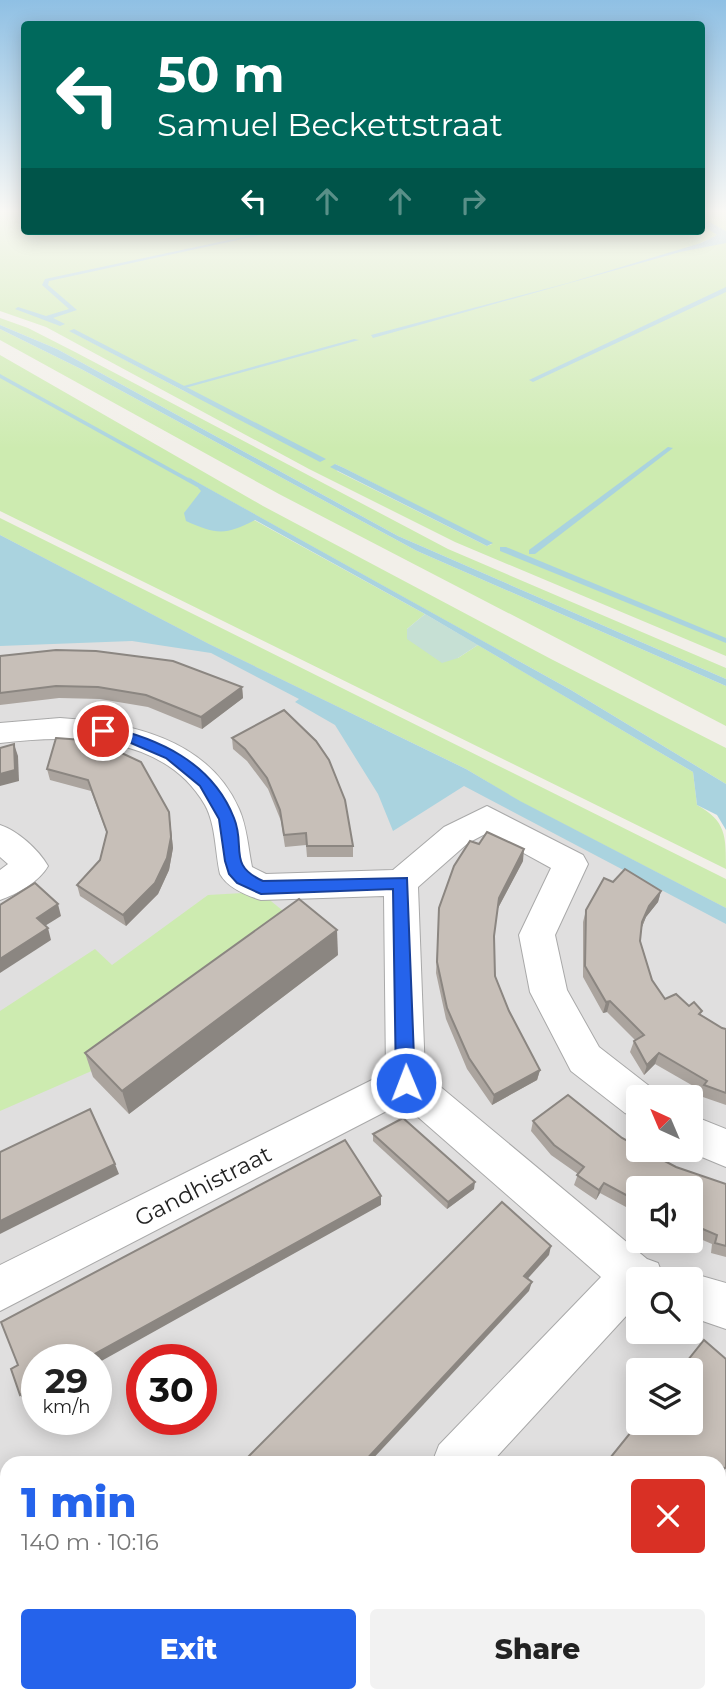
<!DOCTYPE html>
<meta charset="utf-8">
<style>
:root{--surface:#fff;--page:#f2f2f2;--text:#222;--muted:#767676;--accent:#2563eb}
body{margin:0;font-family:Montserrat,sans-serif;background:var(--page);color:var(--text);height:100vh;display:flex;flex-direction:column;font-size:26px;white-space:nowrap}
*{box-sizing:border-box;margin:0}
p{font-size:23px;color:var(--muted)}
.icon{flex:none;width:38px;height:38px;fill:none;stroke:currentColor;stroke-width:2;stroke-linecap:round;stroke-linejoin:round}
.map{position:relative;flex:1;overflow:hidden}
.side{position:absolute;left:0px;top:1456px;width:726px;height:247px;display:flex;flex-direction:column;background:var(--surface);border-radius:21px 21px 0 0;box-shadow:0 4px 18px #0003}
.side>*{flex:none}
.guide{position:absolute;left:21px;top:21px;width:684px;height:214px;border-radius:7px;box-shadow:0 4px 18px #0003;background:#00695c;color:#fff;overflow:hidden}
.needle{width:46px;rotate:316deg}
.buttons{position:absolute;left:626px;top:1085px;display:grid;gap:14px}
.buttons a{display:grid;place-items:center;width:77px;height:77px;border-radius:7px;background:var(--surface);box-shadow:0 4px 18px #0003;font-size:35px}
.speed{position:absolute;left:21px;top:1344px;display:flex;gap:14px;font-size:35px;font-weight:700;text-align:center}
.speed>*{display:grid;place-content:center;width:91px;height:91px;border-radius:50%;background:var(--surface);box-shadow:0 4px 18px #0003;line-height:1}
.speed small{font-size:18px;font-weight:400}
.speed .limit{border:10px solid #d22;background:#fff;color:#111}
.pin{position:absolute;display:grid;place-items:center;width:60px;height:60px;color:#fff;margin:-30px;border:4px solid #fff;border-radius:50%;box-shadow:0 2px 7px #0007}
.me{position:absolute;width:77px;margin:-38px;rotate:359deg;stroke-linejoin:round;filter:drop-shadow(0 0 5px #0008)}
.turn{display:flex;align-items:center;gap:24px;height:147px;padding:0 21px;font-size:32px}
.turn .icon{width:91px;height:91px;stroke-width:2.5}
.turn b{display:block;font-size:49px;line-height:60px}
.lanes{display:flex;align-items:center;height:66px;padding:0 21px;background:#0003;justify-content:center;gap:35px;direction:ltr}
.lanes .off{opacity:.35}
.round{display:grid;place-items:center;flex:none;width:74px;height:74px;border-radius:7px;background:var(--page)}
.summary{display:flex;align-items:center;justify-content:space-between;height:119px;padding:0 21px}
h1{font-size:42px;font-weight:800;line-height:52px;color:var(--accent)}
.action{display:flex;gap:14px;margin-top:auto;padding:14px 21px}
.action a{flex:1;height:80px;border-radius:7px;background:var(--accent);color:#fff;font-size:28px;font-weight:800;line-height:80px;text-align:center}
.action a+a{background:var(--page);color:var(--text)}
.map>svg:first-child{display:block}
</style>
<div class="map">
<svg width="726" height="1702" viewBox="0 0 726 1702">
<rect width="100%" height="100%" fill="#f2efe9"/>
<!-- residential -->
<path fill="#e0dfdf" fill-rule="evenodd" d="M0,535L726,903V1702H0ZM639,1097H691V1150H639ZM639,1188H691V1241H639ZM639,1279H691V1332H639ZM37,1360H96V1419H37ZM142,1360H201V1419H142ZM639,1370H691V1423H639ZM7,1463H719V1696H7Z"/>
<!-- grass -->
<g fill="#cdebb0" fill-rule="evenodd">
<path d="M0,211H24V231H702V211H726V231L713,225L718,235L685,250L726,242V656L455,542L309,469L46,327L0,311ZM70,331L325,459L184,391ZM335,464L344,468L492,544L487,546L337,471Z"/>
<path d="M0,318L28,328L77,353L448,549L726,668V679L398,536L57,349L0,325Z"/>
<path d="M0,329L83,370L417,551L726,686V726L279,494L0,340Z"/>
<path d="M0,355L263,506L551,659L726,748V784L571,690L191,479L203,492L425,614L407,629L458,658L478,645L693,772L697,805C726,821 726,835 726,869L0,511Z"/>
<path d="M0,518L726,879V908L519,801L466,769L209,644L0,535Z"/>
<path d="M260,892L299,924L103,1066L0,1111V1011L95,949L112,965L208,895Z"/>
<path d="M726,1662V1702H676L684,1696H719V1668Z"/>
<path d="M555,1696H662L668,1702H550Z"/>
</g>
<!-- wetland -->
<path fill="#c6e0d4" d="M425,614L478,645L458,658L442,663L407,639V629Z"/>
<!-- water -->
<g fill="#aad3df">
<path d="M702,218L726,231V243L680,252L373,338L371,335L568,283L701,243L717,235L702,225Z"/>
<path d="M271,231H279L49,281L48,285L77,310L53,318L65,324L60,326L15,309L18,307L46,316L69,309L42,285L45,279Z"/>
<path d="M726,287V292L533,382L529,380Z"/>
<path d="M0,325L57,349L398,536L726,679V686L417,551L83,370L0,329Z"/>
<path d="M74,329L326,459L320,462L69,331Z"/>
<path d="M335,464L344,468L493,543L487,546L330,467Z"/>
<path d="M188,477L571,690L726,784V830L717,815L697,805L693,772L425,614L255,520C226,535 217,535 186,521L184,513L201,491Z"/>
<path d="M0,535L209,644L466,769L520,801L726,908V924L464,786L393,831L378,794L335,725L295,702L299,699L211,653L132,641L0,646Z"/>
</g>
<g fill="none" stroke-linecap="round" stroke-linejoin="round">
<!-- stream -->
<g fill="#aad3df" fill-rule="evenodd">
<path d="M354,339L359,340L185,388L180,387Z"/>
<path d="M0,374L201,485L202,486L197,487L0,378Z"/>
<path d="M668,447L673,448L535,554H529V550Z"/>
<path d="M500,547H506L726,638V643L500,551Z"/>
</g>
<!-- street casing -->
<g stroke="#a9a9a9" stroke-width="2">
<g id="street">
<path d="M60,718C128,722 208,738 239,809C247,827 248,847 252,867L266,874L393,870L444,827L487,806L583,855L588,864L555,935L567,990L599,1047L653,1089L657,1097H639V1118L625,1113L571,1071L530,992L519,935L551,868L487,833L468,843L418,887L425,1074L647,1259L658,1263L664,1279H639V1302L491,1463H432L439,1445L601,1277L402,1103L0,1311V1265L386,1073L384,896L261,900C245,895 228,888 220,874C215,852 216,825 205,805C164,734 71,734 0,743V723Z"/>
<path d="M0,825C18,831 38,849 48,866C39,882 17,894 0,900V870L8,864L0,857Z"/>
<path d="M691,1115L726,1129V1167L685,1150H691Z"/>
<path d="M691,1273L726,1283V1329L691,1317V1279H675Z"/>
<path d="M228,1696H286L283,1702H225Z"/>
</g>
</g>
<!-- street -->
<use href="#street" fill="#fff" fill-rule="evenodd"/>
</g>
<!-- wall -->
<g fill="#aba49e">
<path d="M0,656L242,687L243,698L202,729L148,707L100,699L59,698L0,705Z"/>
<path d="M56,738L169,812L173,848L169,870L158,894L126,926L80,896L77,885L100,860L107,834L91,791L50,780L47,769Z"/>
<path d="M232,738L353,846V857H307L306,845L285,847L281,821L268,789L247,761L233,749Z"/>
<path d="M523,861L497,910L494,936L495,976L509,1011L540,1070L537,1080L492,1105L467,1069L446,1019L436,973L439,908Z"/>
<path d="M613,882L661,891L658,902L646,917L642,927L640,941L652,980L665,999L702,1011L700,1014L722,1028L726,1029V1105L700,1096L702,1091L655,1064L644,1075L630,1052L634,1041L635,1040L607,1012L603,1013L583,977V922L586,910Z"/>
<path d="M338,955L129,1114L93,1077L85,1053Z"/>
<path d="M533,1121L622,1138L676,1167L726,1184V1257L711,1253L712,1244L691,1235V1188H639V1214L600,1193L596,1200L574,1185L578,1174L551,1155L531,1131Z"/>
<path d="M373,1134L474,1189L447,1209L373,1141Z"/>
</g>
<!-- shaded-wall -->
<g fill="#8b8681">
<path d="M242,687L243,698L202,729L201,717Z"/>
<path d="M14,744L18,756L19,781L0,786V774Z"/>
<path d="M169,812L173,848L169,870L158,894L126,926L123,915Z"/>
<path d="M524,849L523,861L497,910L499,898Z"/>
<path d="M661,891L658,902L646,917L639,934L649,906Z"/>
<path d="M58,904L61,916L40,929L37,918Z"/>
<path d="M48,928L51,940L0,973V959Z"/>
<path d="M337,930L338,955L129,1114L122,1091Z"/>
<path d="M610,1001L607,1012L603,1013L606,1002Z"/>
<path d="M659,1053L655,1064L644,1075L647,1065Z"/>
<path d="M540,1070L537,1080L492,1105L494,1095Z"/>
<path d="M115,1164L119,1174L0,1234V1221Z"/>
<path d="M475,1182L474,1189L447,1209L448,1202Z"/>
<path d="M604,1183L600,1193L596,1200L599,1190Z"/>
<path d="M381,1196V1205L96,1364V1360H84Z"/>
<path d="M551,1246L549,1255L522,1285L524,1276Z"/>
<path d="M532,1282L529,1291L369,1463H363Z"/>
<path d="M37,1386V1397L26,1403L20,1395Z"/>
<path d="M147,1696H155L149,1702H142Z"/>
</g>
<!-- building -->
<g fill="#c7bfb8" stroke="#8b8681" stroke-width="2">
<path d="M56,650L96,651L173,661L242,687L201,717L146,695L98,687L56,686L0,693V656Z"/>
<path d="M284,710L316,741L329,760L345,800L353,846H307L306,833L284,835L280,810L267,778L245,749L232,738Z"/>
<path d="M56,738L96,741L141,762L169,812L171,837L167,858L155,883L123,915L77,885L100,860L107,832L88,780L47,769Z"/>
<path d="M14,744L15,770L0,774V748Z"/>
<path d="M487,832L524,849L499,898L494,936L495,976L509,1011L540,1070L494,1095L469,1058L447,1008L437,962L439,908L454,866L470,841L479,844Z"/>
<path d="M625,869L661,891L649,906L642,922L640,941L652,980L665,999L676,994L689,1006L694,1002L702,1011L699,1014L722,1028L726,1029V1093L704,1085L707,1081L659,1053L647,1065L634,1041L644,1035L610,1001L606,1002L585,966L586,910L604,878L613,882Z"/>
<path d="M35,883L58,904L37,918L48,928L0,959V905Z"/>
<path d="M299,899L337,930L122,1091L85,1053Z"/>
<path d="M568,1095L622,1138L639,1147V1150H644L676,1167L726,1184V1246L715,1243L717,1235L691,1224V1188H639V1202L604,1183L599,1190L577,1175L584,1167L554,1145L533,1121Z"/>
<path d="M90,1109L115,1164L0,1221V1152Z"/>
<path d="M403,1118L475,1182L448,1202L373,1134Z"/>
<path d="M345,1140L381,1196L84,1360H37V1386L20,1395L11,1369L18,1365L1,1322Z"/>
<path d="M502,1202L551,1246L524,1276L532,1282L363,1463H242Z"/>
<path d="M704,1340L726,1359V1467L724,1469L722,1467L719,1472V1463H606L639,1422V1423H691V1370H680Z"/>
<path d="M7,1570V1585L1,1576Z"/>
<path d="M80,1696H147L142,1702H84Z"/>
<path d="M327,1696H459L455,1702H322Z"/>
</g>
<!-- sky -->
<linearGradient id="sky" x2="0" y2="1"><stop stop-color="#8fc0e4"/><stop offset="0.47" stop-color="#f9f8f5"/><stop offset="1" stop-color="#f9f8f5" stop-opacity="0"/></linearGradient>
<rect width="726" height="449" fill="url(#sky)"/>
<!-- route -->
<path fill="#2563eb" stroke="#184099" stroke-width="2" d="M103,726C158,738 212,762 234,818C246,847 227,865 263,881L407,878L415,1083L413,1088H399L396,1083L393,889L261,894L237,883L229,874L225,861L219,819L200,786L166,758L124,740L98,734L96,731Z"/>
<g text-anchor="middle" stroke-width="5" stroke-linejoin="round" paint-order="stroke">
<!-- near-street labels -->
<g font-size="23" fill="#222" stroke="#fff">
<text transform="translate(203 1186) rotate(-27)" y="8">Gandhistraat</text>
</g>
</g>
</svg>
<div class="buttons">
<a><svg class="needle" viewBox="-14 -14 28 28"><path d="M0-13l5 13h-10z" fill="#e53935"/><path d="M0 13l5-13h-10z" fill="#767676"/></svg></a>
<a><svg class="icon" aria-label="sound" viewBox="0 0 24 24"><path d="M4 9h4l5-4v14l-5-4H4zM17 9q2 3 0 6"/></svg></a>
<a><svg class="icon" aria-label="search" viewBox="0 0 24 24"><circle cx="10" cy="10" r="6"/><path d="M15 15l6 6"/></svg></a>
<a><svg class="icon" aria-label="layers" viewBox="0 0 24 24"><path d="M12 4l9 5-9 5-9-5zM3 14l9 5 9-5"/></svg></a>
</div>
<div class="speed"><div>29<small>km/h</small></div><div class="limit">30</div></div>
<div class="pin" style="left:103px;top:731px;background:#d93025"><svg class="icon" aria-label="arrive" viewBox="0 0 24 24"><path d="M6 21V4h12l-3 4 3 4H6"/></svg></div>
<svg class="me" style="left:406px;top:1083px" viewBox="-20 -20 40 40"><circle r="17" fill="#2563eb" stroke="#fff" stroke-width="3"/><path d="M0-11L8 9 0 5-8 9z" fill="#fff"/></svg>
<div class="guide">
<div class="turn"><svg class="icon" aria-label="left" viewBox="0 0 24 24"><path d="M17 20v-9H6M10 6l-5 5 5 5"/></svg><div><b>50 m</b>Samuel Beckettstraat</div></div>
<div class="lanes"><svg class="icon" aria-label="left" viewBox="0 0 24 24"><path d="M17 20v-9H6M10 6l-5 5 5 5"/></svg><svg class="icon off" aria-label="ahead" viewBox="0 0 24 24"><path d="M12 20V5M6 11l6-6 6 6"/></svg><svg class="icon off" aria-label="ahead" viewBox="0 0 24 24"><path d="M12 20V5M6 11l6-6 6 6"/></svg><svg class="icon off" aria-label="right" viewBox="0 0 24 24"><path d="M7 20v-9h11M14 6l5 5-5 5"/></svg></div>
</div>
<section class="side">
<div class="summary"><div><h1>1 min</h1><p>140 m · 10:16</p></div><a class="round" style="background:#d93025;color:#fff"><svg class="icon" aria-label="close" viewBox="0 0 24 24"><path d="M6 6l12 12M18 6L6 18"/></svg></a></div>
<div class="action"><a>Exit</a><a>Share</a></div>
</section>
</div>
